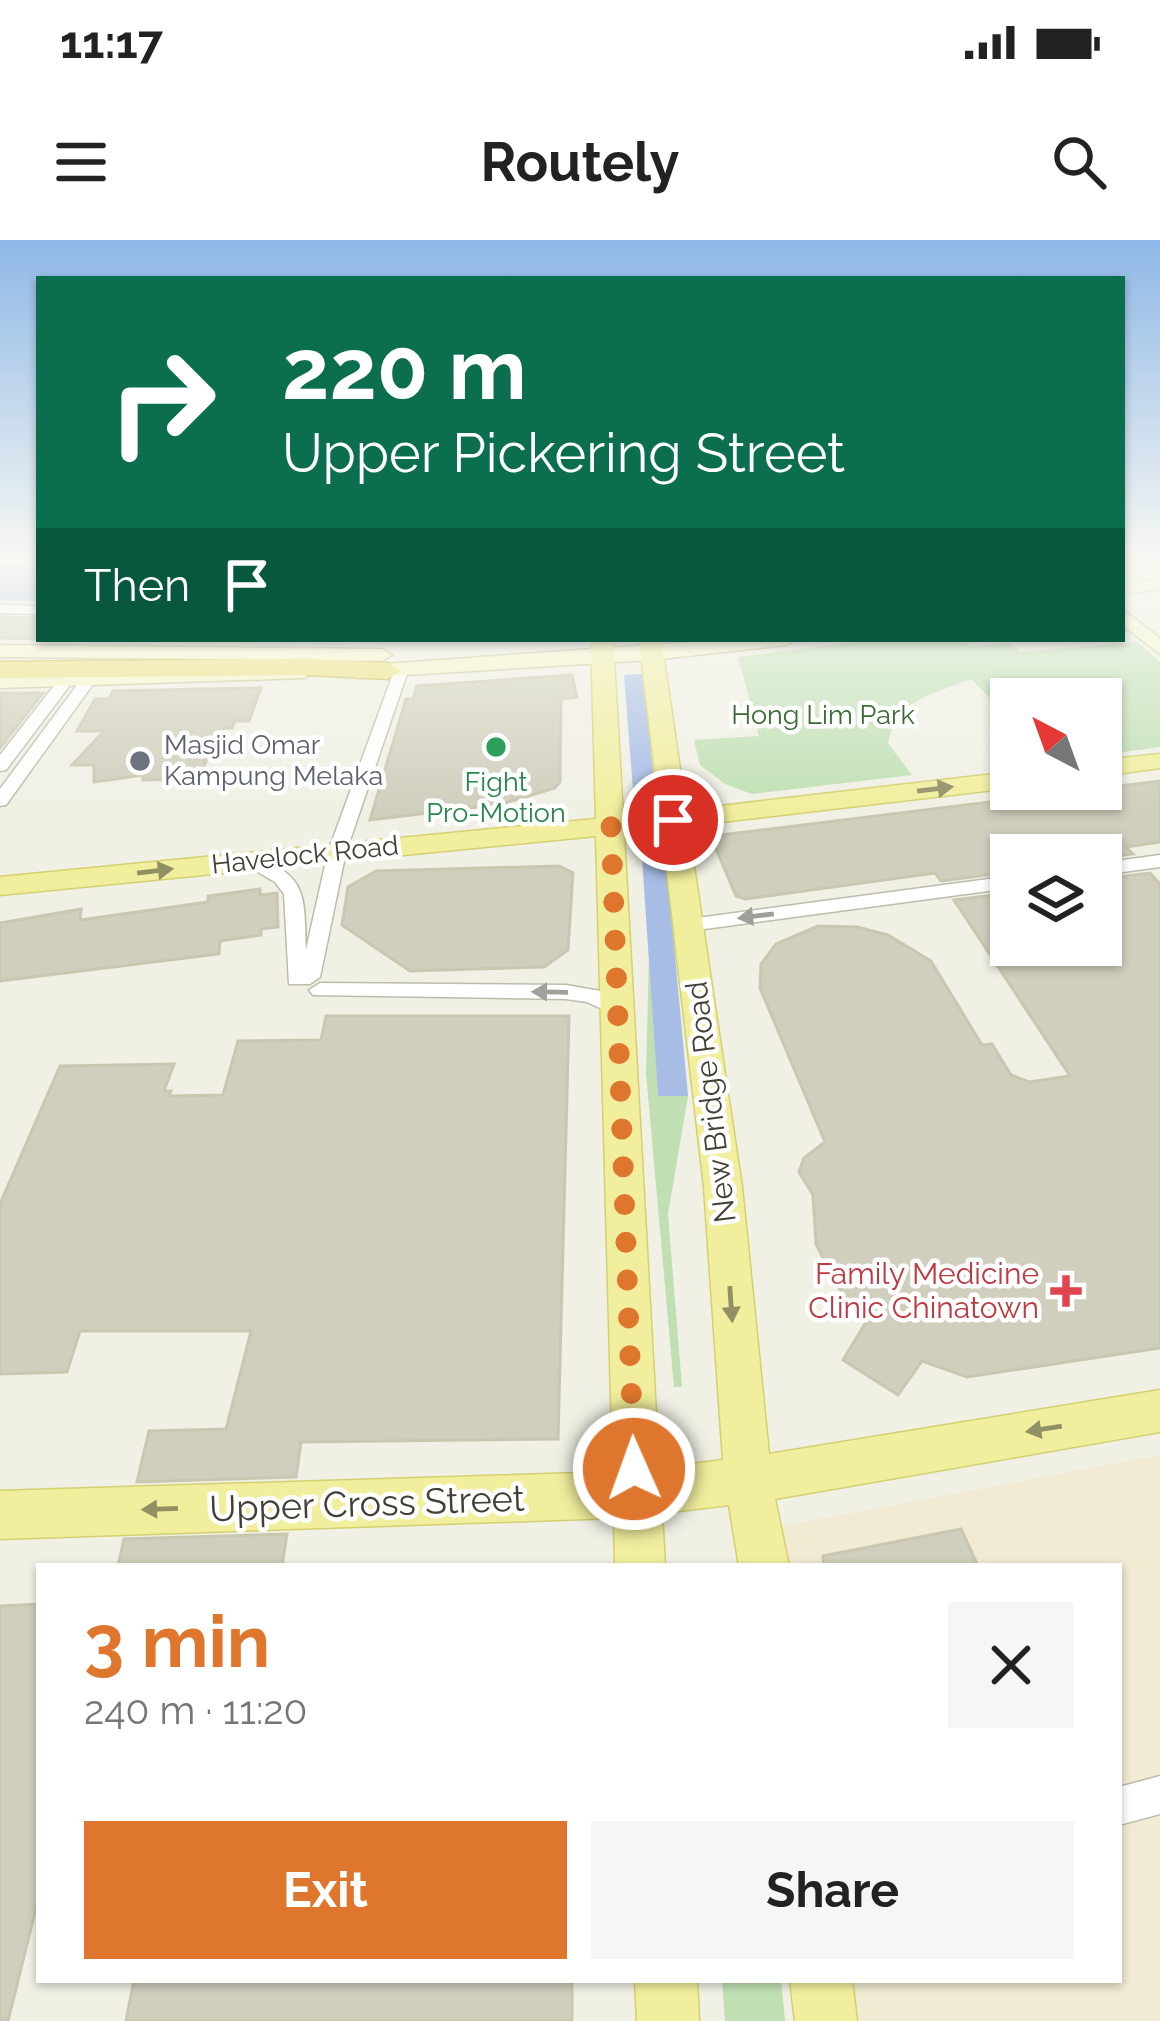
<!DOCTYPE html>
<meta charset="utf-8">
<style>
:root{--surface:#fff;--page:#f6f6f6;--text:#222;--muted:#767676;--accent:#df762d}
body{margin:0;font-family:Raleway,sans-serif;background:var(--page);color:var(--text);height:100vh;display:flex;flex-direction:column;font-size:45px;white-space:nowrap}
*{box-sizing:border-box;margin:0}
p{font-size:39px;color:var(--muted)}
.icon{flex:none;width:66px;height:66px;fill:none;stroke:currentColor;stroke-width:2;stroke-linecap:round;stroke-linejoin:round}
.map{position:relative;flex:1;overflow:hidden}
.side{position:absolute;left:36px;top:1323px;width:1086px;height:420px;display:flex;flex-direction:column;background:var(--surface);border-radius:0px;box-shadow:0 3px 9px #0004}
.side>*{flex:none}
.guide{position:absolute;left:36px;top:36px;width:1089px;height:366px;border-radius:0px;box-shadow:0 3px 9px #0004;background:#0b6e4f;color:#fff;overflow:hidden}
.needle{width:78px;rotate:319deg}
.controls{position:absolute;left:990px;top:438px;display:grid;gap:24px}
.controls a{display:grid;place-items:center;width:132px;height:132px;border-radius:0px;background:var(--surface);box-shadow:0 3px 9px #0004;font-size:60px}
.pin{position:absolute;display:grid;place-items:center;width:102px;height:102px;color:#fff;margin:-51px;border:6px solid #fff;border-radius:50%;box-shadow:0 3px 12px #0007}
.me{position:absolute;width:132px;margin:-66px;rotate:358deg;stroke-linejoin:round;filter:drop-shadow(0 0 9px #0008)}
.turn{display:flex;align-items:center;gap:42px;height:252px;padding:0 48px;font-size:54px}
.turn .icon{width:156px;height:156px;stroke-width:2.5}
.turn b{display:block;font-size:84px;line-height:102px}
.then{display:flex;align-items:center;height:114px;padding:0 48px;background:#0003;gap:24px;font-size:45px}
.round{display:grid;place-items:center;flex:none;width:126px;height:126px;border-radius:0px;background:var(--page)}
.headline{display:flex;align-items:center;justify-content:space-between;height:204px;padding:0 48px}
h1{font-size:72px;font-weight:700;line-height:90px;color:var(--accent)}
.action{display:flex;gap:24px;margin-top:auto;padding:24px 48px}
.action a{flex:1;height:138px;border-radius:0px;background:var(--accent);color:#fff;font-size:48px;font-weight:700;line-height:138px;text-align:center}
.action a+a{background:var(--page);color:var(--text)}
.status{display:flex;justify-content:space-between;align-items:center;height:84px;padding:0 60px;background:var(--surface);direction:ltr}
.status svg{height:33px;fill:currentColor}
header{display:flex;justify-content:space-between;align-items:center;height:156px;padding:0 48px;background:var(--surface);font-size:54px;font-weight:700}
.map>svg:first-child{display:block}
</style>
<div class="status"><b>11:17</b><svg viewBox="0 0 49 12"><path d="M0 12V9h3v3zM5 12V6h3v6zM10 12V3h3v9zM15 12V0h3v12zM26 1h20v11H26zM47 4h2v5h-2z"/></svg></div>
<header><svg class="icon" aria-label="menu" viewBox="0 0 24 24"><path d="M4 6h16M4 12h16M4 18h16"/></svg>Routely<svg class="icon" aria-label="search" viewBox="0 0 24 24"><circle cx="10" cy="10" r="6"/><path d="M15 15l6 6"/></svg></header>
<div class="map">
<svg width="1160" height="1781" viewBox="0 0 1160 1781">
<rect width="100%" height="100%" fill="#f0f0e5"/>
<!-- commercial -->
<path fill="#f0ebd2" d="M1160,1215V1781H845L839,1740H1119V1326H777L771,1288Z"/>
<!-- green -->
<g fill="#c0e0b3">
<path d="M878,399H961L971,407L1009,402L1020,412L1137,402L1160,422V507L1101,515V459H1011V471L1003,472L971,439L926,456L896,474L888,503L912,535L752,554L725,544L700,525L694,500L759,496L738,417Z"/>
<path d="M649,716L658,856H688L668,974L682,1147H674L646,833Z"/>
<path d="M722,1740H781L785,1781H725Z"/>
</g>
<!-- water -->
<g fill="#a8bde6">
<path d="M0,321H39V361L0,360Z"/>
<path d="M643,434L655,550H633L624,435Z"/>
<path d="M642,618H666L688,856H658Z"/>
</g>
<!-- building -->
<g fill="#d0cebc" stroke="#cac7b0" stroke-width="3">
<path d="M0,377L39,378V399L0,398Z"/>
<path d="M572,435L577,457L561,459L560,542L555,548L502,564L370,580L406,459H413L417,446Z"/>
<path d="M261,448L249,481H235L232,488H224L218,517L207,518L200,539L143,540V535L94,542V525H72L104,491H77L95,459H109L113,451Z"/>
<path d="M0,453H43L0,508Z"/>
<path d="M1160,541V602L1126,607L1133,614L1101,618V610L1011,615V632L941,641L935,633L745,659L736,656L713,602L721,595Z"/>
<path d="M559,626L573,633L568,710L544,727L410,731L342,685L348,647L376,631Z"/>
<path d="M1150,633L1160,644V1108L967,1137L922,1121L898,1155L843,1120L866,1082L837,1046L816,1004L813,955L799,932L804,918L825,902L760,748L761,724L776,704L818,686L857,687L888,695L931,721L982,805L992,804L1011,835L1029,842L1070,836L954,660L1011,653V705H1101V639Z"/>
<path d="M260,649V655L277,653L278,687L261,689V695L220,701L219,714L0,741V683L81,669L80,680L208,662V656Z"/>
<path d="M326,776H569L558,1199L301,1202L296,1237L137,1242L149,1191L226,1189L251,1091H80L67,1132L0,1134V964L60,826L174,824L164,851H171L169,856L223,855L238,801L321,800Z"/>
<path d="M961,1289L978,1326H824L823,1316Z"/>
<path d="M287,1294L282,1326H118L124,1299Z"/>
<path d="M39,1364V1656L8,1781L0,1780V1366Z"/>
<path d="M134,1740H572V1781H126Z"/>
</g>
<g fill="none" stroke-linecap="round" stroke-linejoin="round">
<!-- street casing -->
<g stroke="#bdbcac" stroke-width="3">
<g id="street">
<path d="M0,365L39,366V374L0,373Z"/>
<path d="M401,427L408,431L346,612L320,737L310,744H289L284,654L275,642L237,620L246,614C308,634 304,652 306,710L328,612L394,431Z"/>
<path d="M83,437L96,440L6,565L0,566V549Z"/>
<path d="M60,438L73,441L6,530L0,531V515Z"/>
<path d="M1160,615V627L1101,635V623Z"/>
<path d="M1011,636V648L690,691L680,685L690,679Z"/>
<path d="M320,743L566,745L600,751L630,770L619,777L587,762L566,759L313,755L309,750Z"/>
<path d="M1160,1536V1574L1119,1585V1547Z"/>
</g>
</g>
<!-- secondary casing -->
<g stroke="#c5c596" stroke-width="3">
<g id="secondary">
<path d="M1160,339V349L1122,354V344Z"/>
<path d="M1122,369L1160,398V414L1122,385Z"/>
<path d="M733,399H796L786,405L652,420L356,438L346,432L356,426Z"/>
<path d="M0,405L382,409L392,415L382,421L0,417Z"/>
<path d="M298,428L308,434L305,438L0,448V436Z"/>
</g>
</g>
<!-- primary casing -->
<g stroke="#d4d070" stroke-width="3">
<g id="primary">
<path d="M591,399H613L623,577L660,573L639,399H661L686,570L1011,532V548L688,586L742,947L769,1214L1160,1150V1192L775,1259L789,1326H739L729,1265L662,1273L665,1326H615L614,1278L0,1299V1251L613,1232L596,596L0,655V637L596,579ZM662,589L704,947L723,1220L659,1228L624,593Z"/>
<path d="M1160,514V528L1101,536V520Z"/>
<path d="M635,1740H697L699,1781H637Z"/>
<path d="M790,1740H852L857,1781H795Z"/>
</g>
</g>
<!-- highway casing -->
<g stroke="#c9bb46" stroke-width="3">
<path id="highway" d="M309,419L388,423L401,431L388,439L309,435L0,438V422Z"/>
</g>
<!-- street -->
<use href="#street" fill="#fff" fill-rule="evenodd"/>
<!-- secondary -->
<use href="#secondary" fill="#f7f7c8" fill-rule="evenodd"/>
<!-- primary -->
<use href="#primary" fill="#f1ef9d" fill-rule="evenodd"/>
<!-- highway -->
<use href="#highway" fill="#ece375" fill-rule="evenodd"/>
</g>
<!-- one-way arrows -->
<defs><path id="oneway-solid" d="M-6-.8H1V-3.2L6.5 0L1 3.2V.8H-6Z" transform="scale(3)"/></defs>
<g fill="#918f64">
<use href="#oneway-solid" transform="translate(935 549) rotate(-7)"/>
<use href="#oneway-solid" transform="translate(155 631) rotate(-7)"/>
<use href="#oneway-solid" transform="translate(731 1064) rotate(86)"/>
<use href="#oneway-solid" transform="translate(1044 1189) rotate(171)"/>
<use href="#oneway-solid" transform="translate(160 1269) rotate(178)"/>
</g>
<g fill="#a0a09a">
<use href="#oneway-solid" transform="translate(756 676) rotate(173)"/>
<use href="#oneway-solid" transform="translate(550 752) rotate(-179)"/>
</g>
<!-- sky -->
<linearGradient id="sky" x2="0" y2="1"><stop stop-color="#8eb8e7"/><stop offset="0.56" stop-color="#f8f8f3"/><stop offset="1" stop-color="#f8f8f3" stop-opacity="0"/></linearGradient>
<rect width="1160" height="570" fill="url(#sky)"/>
<g fill="none" stroke-linecap="round" stroke-linejoin="round">
<!-- route -->
<path stroke="#df762d" stroke-width="21" stroke-dasharray="0 37.8" d="M634,1229L611,586L673,580"/>
</g>
<!-- markers -->
<circle fill="#2e9e5b" stroke="#fff" stroke-width="4.5" cx="496" cy="507" r="12"/>
<circle fill="#6b7280" stroke="#fff" stroke-width="4.5" cx="140" cy="521" r="12"/>
<path fill="#e0444e" stroke="#fff" stroke-width="4.5" d="M1060 1033h12v12h12v12h-12v12h-12v-12h-12v-12h12z"/>
<g text-anchor="middle" stroke-width="9" stroke-linejoin="round" paint-order="stroke">
<!-- far-park labels -->
<g font-size="27" fill="#386c30" stroke="#fff">
<text x="823" y="484">Hong Lim Park</text>
</g>
<!-- far-worship labels -->
<g font-size="27" fill="#5b616d" stroke="#fff" text-anchor="start">
<text x="164" y="514">Masjid Omar<tspan x="164" dy="31">Kampung Melaka</tspan></text>
</g>
<!-- far-leisure labels -->
<g font-size="27" fill="#27864d" stroke="#fff">
<text x="496" y="551">Fight<tspan x="496" dy="31">Pro-Motion</tspan></text>
</g>
<!-- far-street labels -->
<g font-size="27" fill="#424036" stroke="#fff">
<text transform="translate(305 615) rotate(-6)" y="9">Havelock Road</text>
</g>
<!-- street labels -->
<g font-size="30" fill="#424036" stroke="#fff">
<text transform="translate(711 862) rotate(-97)" y="10">New Bridge Road</text>
</g>
<!-- health labels -->
<g font-size="30" fill="#be3a42" stroke="#fff" text-anchor="end">
<text x="1039" y="1044">Family Medicine<tspan x="1039" dy="34">Clinic Chinatown</tspan></text>
</g>
<!-- near-street labels -->
<g font-size="36" fill="#424036" stroke="#fff">
<text transform="translate(367 1263) rotate(-2)" y="13">Upper Cross Street</text>
</g>
</g>
</svg>
<div class="controls">
<a><svg class="needle" viewBox="-14 -14 28 28"><path d="M0-13l5 13h-10z" fill="#e53935"/><path d="M0 13l5-13h-10z" fill="#767676"/></svg></a>
<a><svg class="icon" aria-label="layers" viewBox="0 0 24 24"><path d="M12 4l9 5-9 5-9-5zM3 14l9 5 9-5"/></svg></a>
</div>
<div class="pin" style="left:673px;top:580px;background:#d93025"><svg class="icon" aria-label="arrive" viewBox="0 0 24 24"><path d="M6 21V4h12l-3 4 3 4H6"/></svg></div>
<svg class="me" style="left:634px;top:1229px" viewBox="-20 -20 40 40"><circle r="17" fill="#df762d" stroke="#fff" stroke-width="3"/><path d="M0-11L8 9 0 5-8 9z" fill="#fff"/></svg>
<div class="guide">
<div class="turn"><svg class="icon" aria-label="right" viewBox="0 0 24 24"><path d="M7 20v-9h11M14 6l5 5-5 5"/></svg><div><b>220 m</b>Upper Pickering Street</div></div>
<div class="then">Then<svg class="icon" aria-label="arrive" viewBox="0 0 24 24"><path d="M6 21V4h12l-3 4 3 4H6"/></svg></div>
</div>
<section class="side">
<div class="headline"><div><h1>3 min</h1><p>240 m · 11:20</p></div><a class="round"><svg class="icon" aria-label="close" viewBox="0 0 24 24"><path d="M6 6l12 12M18 6L6 18"/></svg></a></div>
<div class="action"><a>Exit</a><a>Share</a></div>
</section>
</div>
